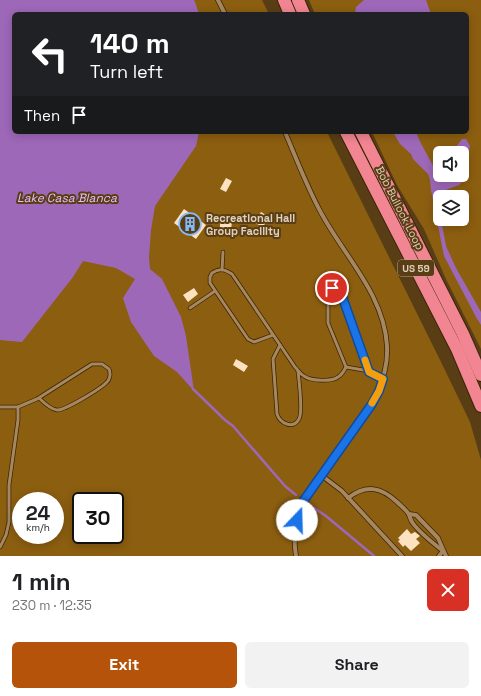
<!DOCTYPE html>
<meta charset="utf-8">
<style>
:root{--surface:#fff;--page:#f2f2f2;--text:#202124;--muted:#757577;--accent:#b45309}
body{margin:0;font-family:"Space Grotesk",sans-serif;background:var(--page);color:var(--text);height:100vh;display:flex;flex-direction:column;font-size:15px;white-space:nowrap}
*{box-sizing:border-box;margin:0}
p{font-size:13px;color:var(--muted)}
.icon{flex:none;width:22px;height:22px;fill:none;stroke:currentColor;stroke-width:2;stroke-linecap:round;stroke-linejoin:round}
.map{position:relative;height:556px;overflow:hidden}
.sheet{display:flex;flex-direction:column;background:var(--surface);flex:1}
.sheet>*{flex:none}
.top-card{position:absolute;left:12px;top:12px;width:457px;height:122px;border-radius:6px;box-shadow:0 2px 10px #0003;background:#202124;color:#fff;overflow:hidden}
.tools{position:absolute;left:433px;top:146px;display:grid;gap:8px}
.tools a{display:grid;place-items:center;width:36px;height:36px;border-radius:6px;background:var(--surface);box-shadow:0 2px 10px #0003;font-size:20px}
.speed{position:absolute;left:12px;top:492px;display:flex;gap:8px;font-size:20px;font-weight:700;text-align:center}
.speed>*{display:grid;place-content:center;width:52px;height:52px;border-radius:50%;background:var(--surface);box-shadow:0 2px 10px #0003;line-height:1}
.speed small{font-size:10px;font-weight:400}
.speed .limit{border:2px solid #111;border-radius:6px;background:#fff;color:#111}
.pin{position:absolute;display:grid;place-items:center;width:34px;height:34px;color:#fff;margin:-17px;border:2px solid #fff;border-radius:50%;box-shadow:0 1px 4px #0007}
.me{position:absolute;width:44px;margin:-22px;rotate:21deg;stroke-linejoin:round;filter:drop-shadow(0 0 3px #0008)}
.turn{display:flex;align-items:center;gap:14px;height:84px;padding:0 12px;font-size:18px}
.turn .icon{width:52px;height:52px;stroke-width:2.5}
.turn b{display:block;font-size:28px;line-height:34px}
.then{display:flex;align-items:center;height:38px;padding:0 12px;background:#0003;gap:8px;font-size:15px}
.round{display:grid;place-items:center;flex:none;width:42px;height:42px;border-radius:6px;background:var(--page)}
.overview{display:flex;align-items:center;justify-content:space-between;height:68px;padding:0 12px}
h1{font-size:24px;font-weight:600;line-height:30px}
.button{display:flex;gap:8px;margin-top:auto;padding:8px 12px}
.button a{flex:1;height:46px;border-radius:6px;background:var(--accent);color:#fff;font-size:16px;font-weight:600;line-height:46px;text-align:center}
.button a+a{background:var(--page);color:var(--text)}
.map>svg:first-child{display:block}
</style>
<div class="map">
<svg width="481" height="556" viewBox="0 0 481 556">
<rect width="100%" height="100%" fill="#593e15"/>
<!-- green -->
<g fill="#8c5e10" fill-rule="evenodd">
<path d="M0,0H262L269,14H14V132H327L442,364L470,422L481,460V556H0ZM21,501H55V535H21ZM81,501H115V535H81Z"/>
<path d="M309,0H481V349L446,279L424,229L397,185L372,132H467V14H315ZM440,153H462V175H440ZM440,197H462V219H440Z"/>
</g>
<!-- water -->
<g fill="#9e68b9">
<path d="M0,0H194L195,2L199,14H14V132H199L196,146L155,206L151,230L149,258L150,269L162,279L181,317L186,336L194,391L177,372L154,356L131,322L123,298L135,279L116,268L83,261L73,277L22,342L0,340Z"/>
<path d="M364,0H426L431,14H355L356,7Z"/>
<path d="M393,132H416C420,143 426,152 431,162C434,167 435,172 438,177L441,178L445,175H462V153H454L456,147L462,139H466L470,146L463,181L459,185L440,192L438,196L440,219H441L446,246L456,268L481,312V325L476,317L444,256L431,190L430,180L428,174L413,159L411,154L400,144Z"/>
</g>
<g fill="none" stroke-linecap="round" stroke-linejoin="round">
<!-- stream -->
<g stroke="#9e68b9" stroke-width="2.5">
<path d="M193,389L225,420L233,426L285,486L296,495"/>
<path d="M311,506L326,516L374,556"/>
</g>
</g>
<!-- building -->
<g fill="#fde2c1">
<path d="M226,178L232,181L226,192L220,189Z"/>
<path d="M184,209L206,225L196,239L174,223Z"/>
<path d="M261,212L269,217L263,227L255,223Z"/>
<path d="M220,221L232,222L231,229H220Z"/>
<path d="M194,288L198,294L188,302L183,295Z"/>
<path d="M236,359L248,366L244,372L233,365Z"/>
<path d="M407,529L411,534L415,532L420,536L416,539L420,543L411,551L405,545L403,547L398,541L400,540L398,538Z"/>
</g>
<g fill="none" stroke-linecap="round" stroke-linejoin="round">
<!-- lane casing -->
<g stroke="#3a2506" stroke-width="4.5">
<g id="lane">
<path d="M222,270L223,252"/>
<path d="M190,308L215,291"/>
<path d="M273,335L254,342L248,339L210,283V277L212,273C219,268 224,269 232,274L295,367C298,370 300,374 304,376C310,381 332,382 338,377C342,375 344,371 346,367L328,323V293L329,290L332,288L336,289L342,296L369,371L383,379"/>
<path d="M280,345L273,359L277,414C280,423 293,430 299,419C303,412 299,380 298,371"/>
<path d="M346,367L369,371"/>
<path d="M0,407H18L37,399L92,364H102L109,369C111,374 110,380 106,383C100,389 64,411 57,410C50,409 44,403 39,398"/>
<path d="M0,547L6,535L9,522V485L18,420V407"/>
</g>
</g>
<!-- street casing -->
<g stroke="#3a2506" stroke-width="5.5">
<g id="street">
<path d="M218,0L225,14"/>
<path d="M285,132C296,158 306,184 319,209C342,254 384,293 387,346C389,381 370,407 351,433C339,450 327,466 316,483C309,493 301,502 298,514C294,527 294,543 296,556"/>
<path d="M321,475L342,491L402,556"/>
<path d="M348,498C366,484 381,487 397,502C401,506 405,509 408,513C410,516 410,519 412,522C418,531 434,544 443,551"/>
<path d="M409,514L416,515L438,538L446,556"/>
<path d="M439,556L443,551"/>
</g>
</g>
<!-- highway casing -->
<g stroke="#3a2506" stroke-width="14">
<g id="highway">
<path d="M284,0L290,14"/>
<path d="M298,0L304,14"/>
<path d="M346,132L457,349L481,406"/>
<path d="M361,132L463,334L481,375"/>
</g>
</g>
<!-- lane -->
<use href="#lane" stroke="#a6875f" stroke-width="3"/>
<!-- street -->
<use href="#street" stroke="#a6875f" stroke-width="4"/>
<!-- highway -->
<use href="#highway" stroke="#f28592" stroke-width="12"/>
</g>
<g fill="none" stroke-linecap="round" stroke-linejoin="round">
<!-- route casing -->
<g stroke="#114b97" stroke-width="10">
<path id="route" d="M297,520L298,513L304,500L372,404L379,391L383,379L369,372L342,296L336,289L332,288"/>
</g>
<!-- route -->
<use href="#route" stroke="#1a73e8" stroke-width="7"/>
<!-- slow -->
<path stroke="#f59e0b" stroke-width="7" d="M365,360L369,372L383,379L379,391L372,403"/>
</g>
<!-- icons -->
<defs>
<g id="building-ring" transform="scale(1.15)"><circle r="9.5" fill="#593e15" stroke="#86bbfb" stroke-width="1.5"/><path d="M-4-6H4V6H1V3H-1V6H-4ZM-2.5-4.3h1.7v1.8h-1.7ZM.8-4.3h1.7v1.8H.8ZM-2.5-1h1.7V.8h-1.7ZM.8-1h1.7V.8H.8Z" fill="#86bbfb"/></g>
</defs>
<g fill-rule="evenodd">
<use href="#building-ring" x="190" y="224"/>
</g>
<g text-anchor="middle" stroke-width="4" stroke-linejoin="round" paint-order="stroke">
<!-- shield labels -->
<rect fill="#593e15" stroke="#b8a489" stroke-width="1" x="398" y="260" width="36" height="16" rx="3"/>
<g font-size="10" font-weight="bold" fill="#e1d0bb">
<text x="416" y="272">US 59</text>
</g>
<!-- street labels -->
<g font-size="11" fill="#e1d0bb" stroke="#593e15">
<text transform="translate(400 208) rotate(63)" y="4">Bob Bullock Loop</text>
</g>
<!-- poi labels -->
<g font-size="11" font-weight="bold" fill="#e1d0bb" stroke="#593e15" text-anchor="start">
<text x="206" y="222">Recreational Hall<tspan x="206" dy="13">Group Facility</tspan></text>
</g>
<!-- water labels -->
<g font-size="12" font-style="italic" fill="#e8bffe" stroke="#593e15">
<text x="67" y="202">Lake Casa Blanca</text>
</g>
</g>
</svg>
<div class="tools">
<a><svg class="icon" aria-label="sound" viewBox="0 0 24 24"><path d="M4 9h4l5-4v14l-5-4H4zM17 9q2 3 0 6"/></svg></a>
<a><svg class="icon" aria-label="layers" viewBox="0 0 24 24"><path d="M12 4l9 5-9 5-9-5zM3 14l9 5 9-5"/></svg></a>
</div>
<div class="speed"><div>24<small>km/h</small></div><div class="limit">30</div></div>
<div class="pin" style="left:332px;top:288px;background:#d93025"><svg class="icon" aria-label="arrive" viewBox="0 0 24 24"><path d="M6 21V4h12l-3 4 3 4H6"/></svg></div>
<svg class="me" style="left:297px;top:520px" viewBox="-20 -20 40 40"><circle r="19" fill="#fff"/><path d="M0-13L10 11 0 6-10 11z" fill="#1a73e8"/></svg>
<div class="top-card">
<div class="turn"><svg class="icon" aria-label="left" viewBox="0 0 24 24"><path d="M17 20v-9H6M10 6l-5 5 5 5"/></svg><div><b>140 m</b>Turn left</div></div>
<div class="then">Then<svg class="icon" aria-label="arrive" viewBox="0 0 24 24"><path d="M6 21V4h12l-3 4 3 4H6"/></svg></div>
</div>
</div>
<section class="sheet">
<div class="overview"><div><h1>1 min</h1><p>230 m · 12:35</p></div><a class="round" style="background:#d93025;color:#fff"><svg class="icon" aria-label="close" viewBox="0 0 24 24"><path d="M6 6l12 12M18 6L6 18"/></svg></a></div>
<div class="button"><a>Exit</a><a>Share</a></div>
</section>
